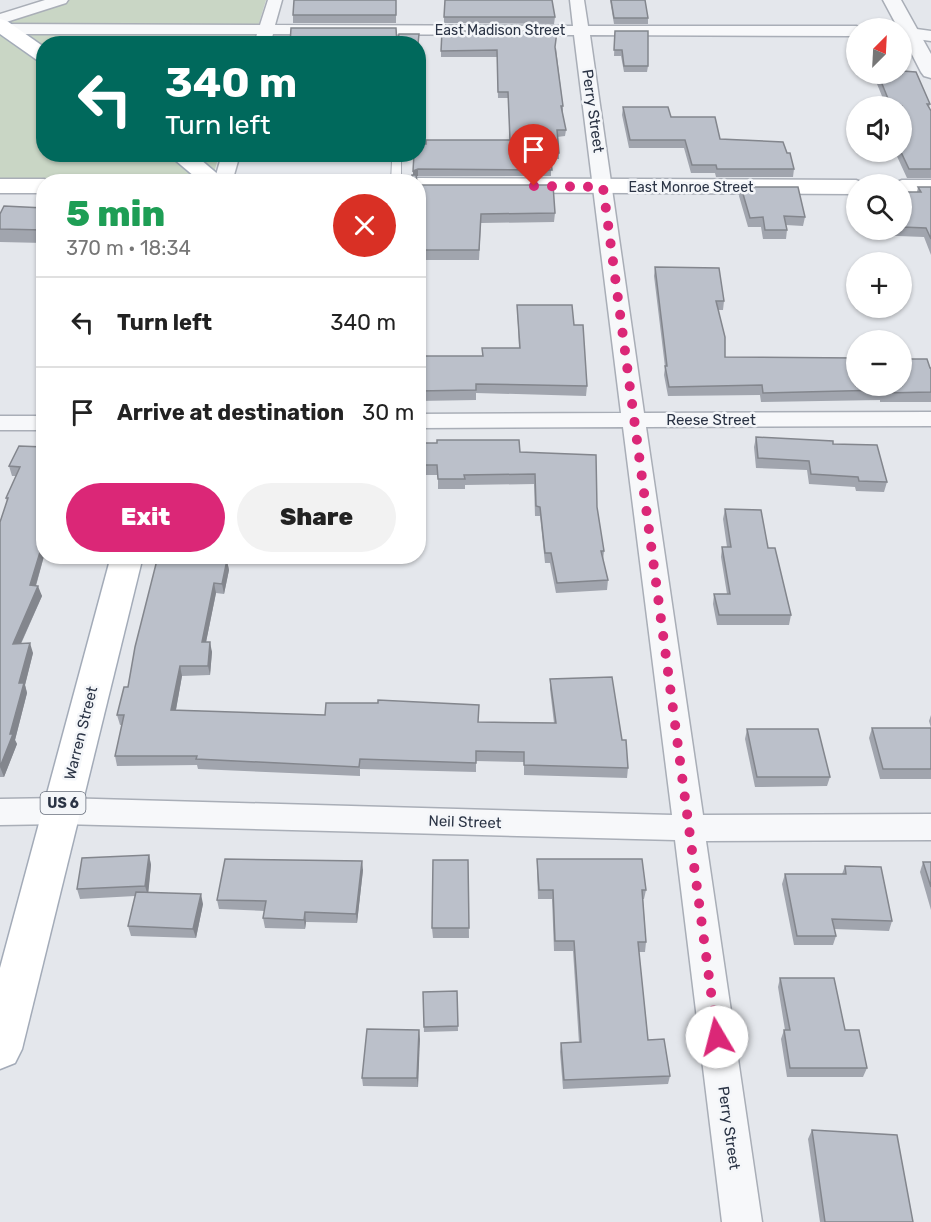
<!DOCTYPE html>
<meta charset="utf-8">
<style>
:root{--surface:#fff;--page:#f2f2f2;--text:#222;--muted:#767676;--line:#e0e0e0;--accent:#db2777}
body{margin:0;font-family:Rubik,sans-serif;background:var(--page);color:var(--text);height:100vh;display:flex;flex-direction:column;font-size:22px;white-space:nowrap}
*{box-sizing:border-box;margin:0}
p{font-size:20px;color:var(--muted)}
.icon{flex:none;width:33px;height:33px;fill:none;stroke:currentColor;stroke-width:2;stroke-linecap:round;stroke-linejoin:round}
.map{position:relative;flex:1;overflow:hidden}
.sheet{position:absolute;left:36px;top:174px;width:390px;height:390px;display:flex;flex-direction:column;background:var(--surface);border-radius:24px;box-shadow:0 2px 4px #0004}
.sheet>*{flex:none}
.banner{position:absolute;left:36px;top:36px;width:390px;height:126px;border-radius:24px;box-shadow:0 2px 4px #0004;background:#00695c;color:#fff;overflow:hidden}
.needle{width:39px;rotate:24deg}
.tools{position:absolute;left:846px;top:18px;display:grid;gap:12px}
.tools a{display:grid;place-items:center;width:66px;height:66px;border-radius:50%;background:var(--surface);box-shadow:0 2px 4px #0004;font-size:30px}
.pin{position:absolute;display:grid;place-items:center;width:51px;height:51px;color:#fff;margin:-62px -26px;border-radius:50% 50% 50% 0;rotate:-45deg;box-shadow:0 0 6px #0007}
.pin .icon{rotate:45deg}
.me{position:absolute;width:66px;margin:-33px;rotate:352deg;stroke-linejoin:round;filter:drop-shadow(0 0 4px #0008)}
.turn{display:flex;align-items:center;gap:21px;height:126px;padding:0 30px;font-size:27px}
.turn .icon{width:78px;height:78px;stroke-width:2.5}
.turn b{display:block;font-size:42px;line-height:51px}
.round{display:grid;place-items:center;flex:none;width:63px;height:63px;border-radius:32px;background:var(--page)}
.headline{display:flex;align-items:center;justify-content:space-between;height:102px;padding:0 30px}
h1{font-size:36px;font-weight:800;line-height:45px;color:#1e9e55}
.primary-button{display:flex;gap:12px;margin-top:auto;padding:12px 30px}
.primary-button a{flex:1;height:69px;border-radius:36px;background:var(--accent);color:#fff;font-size:24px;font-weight:800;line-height:69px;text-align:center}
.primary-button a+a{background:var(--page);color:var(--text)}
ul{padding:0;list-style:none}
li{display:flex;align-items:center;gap:18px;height:90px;padding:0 30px;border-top:2px solid var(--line)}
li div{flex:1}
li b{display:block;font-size:22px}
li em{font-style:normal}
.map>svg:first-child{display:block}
</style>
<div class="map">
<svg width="931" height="1222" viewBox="0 0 931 1222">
<rect width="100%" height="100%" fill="#e4e7ec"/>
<!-- green -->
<path fill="#c9d6c5" d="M64,0H266L253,43L44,44V154L219,155L212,180L0,182V20Z"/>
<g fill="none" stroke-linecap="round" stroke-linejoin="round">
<!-- service casing -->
<g stroke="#a9aeb7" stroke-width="2">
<path id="service" d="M275,154H401V182H391L392,161L280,160L277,159Z"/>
</g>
<!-- minor casing -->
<g stroke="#a9aeb7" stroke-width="3">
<g id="minor">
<path d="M45,0H68L66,3L0,24V14Z"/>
<path d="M268,0H282L275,25L573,26L570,0H584L588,26H856L862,28H856V36L590,35L644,413L931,412V426L646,427L703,815L931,814V840L706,841L762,1222H722L675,840L61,824L0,825V799L61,798L672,815L623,427L418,428V414L621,413L574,35L273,34L270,44H254L257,34H0V24L260,25Z"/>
<path d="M902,27L931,31V41L902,37V28H897Z"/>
<path d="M222,154H240L232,182H214Z"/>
<rect x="0" y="416" width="44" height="14"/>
</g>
</g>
<!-- tertiary casing -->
<g stroke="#a9aeb7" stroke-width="3">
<path id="tertiary" d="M883,0H901L931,54V78L924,76L921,72L902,35V28H898Z"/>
</g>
<!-- secondary casing -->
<g stroke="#a9aeb7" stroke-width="3">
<g id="secondary">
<path d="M418,178L856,180L866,184H856V194L418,192V182H409Z"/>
<path d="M0,179H44L52,182H44V193H0Z"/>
<path d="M902,180H931V194H902V184H892Z"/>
</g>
</g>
<!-- primary casing -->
<g stroke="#a3abb8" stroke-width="3">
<g id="primary">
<path d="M0,19L7,21L44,47V62L37,60L0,34Z"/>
<path d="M168,154H194L227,182H201Z"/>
<path d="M111,556H143L22,1049L15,1063L0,1069V968Z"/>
</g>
</g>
<!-- service -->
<use href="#service" fill="#f7f8fa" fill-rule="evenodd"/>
<!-- minor -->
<use href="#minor" fill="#f7f8fa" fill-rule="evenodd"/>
<!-- tertiary -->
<use href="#tertiary" fill="#f7f8fa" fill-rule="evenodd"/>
<!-- secondary -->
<use href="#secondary" fill="#fff" fill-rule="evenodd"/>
<!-- primary -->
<use href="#primary" fill="#fff" fill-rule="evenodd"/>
</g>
<!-- wall -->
<g fill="#a1a5ae">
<path d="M396,0V23H293V15Z"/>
<path d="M610,0H645L648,18V24H614Z"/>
<path d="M444,17H555L554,24L444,23Z"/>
<path d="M615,31L648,66L647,72H624L621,56H614Z"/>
<path d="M556,48L563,106V113H562L566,130L565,136L557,137L559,153V159H551V176H418L416,177L413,175L414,154L510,140L508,98H498L497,57H441V51Z"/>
<path d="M876,74H902L930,104L929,107L931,111V178H907L895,152H902V106H886L875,79Z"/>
<path d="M623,107L671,117L720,139L794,169L793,177H716L715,173H691L684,148H629L622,115Z"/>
<path d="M418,185L555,213L554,222L481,223L479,260H418Z"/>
<path d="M741,187L805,217L803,226L786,225L787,230L786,239H763L761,227H748L739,196Z"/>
<path d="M918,187H931V255L924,237L872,235L870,230H902V192H917Z"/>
<path d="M44,208V243L0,242V214Z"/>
<path d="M655,267L724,301L723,310H718L725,357L931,368V402H880V400L761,402L760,395L668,396L664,375L665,367L654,276Z"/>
<path d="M517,305L574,325L587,386L586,396L476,393V400L418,401V350L425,356H482L519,348Z"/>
<path d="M756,437L833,444L887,482L884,492L856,491L855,487L809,484L807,470L756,468L754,447Z"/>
<path d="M418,443L520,452L597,507L604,551L603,561L608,580L607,590L556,593L550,563H545L540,516H535L534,484L465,485V489H438V475H418Z"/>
<path d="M44,447V556L36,586L42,596L21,644L33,653L25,685L27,693L15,740L17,744L4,777H0V522L7,501L6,498L16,476H12L9,466Z"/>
<path d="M725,509L768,548L791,615L789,625H717L713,604L714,594H727L721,557L722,547H727L723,519Z"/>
<path d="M227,561L229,570L224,594L216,593L206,642L212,652L210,675L182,676L176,710L479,722L554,723L550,689V679L622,740L628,768L627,778L524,775V762L476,761V772L360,769V776L198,769L197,765L117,766L115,756L122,725H120L117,715L128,687Z"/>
<path d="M931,715V779H880L869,738L872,728H931L929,721Z"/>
<path d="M747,729L830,777L827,786L755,787L745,739Z"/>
<path d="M149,855L151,865L148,892L203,904L196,938L131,936L128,926L135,896L80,899L77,889Z"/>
<path d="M537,859L646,890L644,899H643L646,942L645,952H639L648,1040L670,1076L668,1084L563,1089L560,1052L561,1043H579L573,951H554L552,899H538L537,868Z"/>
<path d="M468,860L469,938H433L432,928Z"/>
<path d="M923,862H931V910L920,872Z"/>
<path d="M845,866L892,921L889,931L834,929L836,936L833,945H794L782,884L785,874H842Z"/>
<path d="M363,870L357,923L306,922L305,929L265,928L263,918L265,911L219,909L217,900Z"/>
<path d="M780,978L845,1030L867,1068L863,1077H787L781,1039L784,1030H785L778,987Z"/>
<path d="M457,991L458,1031L424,1032L423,992Z"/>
<path d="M419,1030L418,1087L363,1086L362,1078Z"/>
<path d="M812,1130L913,1222H820L808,1139Z"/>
</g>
<!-- shaded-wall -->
<g fill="#83868d">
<path d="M418,169V176L413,178V171Z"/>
<path d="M44,539V556L33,595L30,585Z"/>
<path d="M224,556H229L227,561L229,570L224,594L222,584L223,560Z"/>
<path d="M214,583L216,593L204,652L202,642Z"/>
<path d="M38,586L42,596L16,654L13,644Z"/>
<path d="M210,642L212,652L210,675L208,666Z"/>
<path d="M30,643L33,653L25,685L27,693L15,740L17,744L4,777L0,767L10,734L19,683Z"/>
<path d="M180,666L182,676L174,720L171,710Z"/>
<path d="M149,855L151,865L148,896L145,886Z"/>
<path d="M362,861L363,870L357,923L356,914Z"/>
<path d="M201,894L203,904L196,938L193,929Z"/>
<path d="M305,912L306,922L305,929L304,920Z"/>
<path d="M419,1030L420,1039L418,1087L417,1078Z"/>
</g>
<!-- building -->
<g fill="#bbc0ca" stroke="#83868d" stroke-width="1.5">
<path d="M294,0H396V15H293Z"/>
<path d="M445,0H552L555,17H444Z"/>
<path d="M611,0H645L648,18H614Z"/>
<path d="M291,28H396L397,44H290Z"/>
<path d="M442,31H557L555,47L563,106H561L566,130H557L559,153H550L552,170L418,169L413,171L414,154H418V144H426V140H510L508,92H498L497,50L441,51Z"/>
<path d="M615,31H648V66H624L622,50H614Z"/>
<path d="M399,34H419L418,44H397Z"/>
<path d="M902,71L916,72L930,104H927L931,111V169H909L901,152L902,136H903L902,132V106H891L878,74H902Z"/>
<path d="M623,107H668L671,117H715L720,139L783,142L787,153H790L794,169H717L716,165H692L685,140H630Z"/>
<path d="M412,175H416L417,182H412Z"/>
<path d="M418,185H553L555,213L481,214L479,250H418Z"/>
<path d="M741,187H798L805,217L784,216L787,230H765L763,217L750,218Z"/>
<path d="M918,187H931V239L926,228L902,227V192H921Z"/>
<path d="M4,206L44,208L43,230L0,229V214Z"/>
<path d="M655,267L719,268L724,301H716L725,337V357L856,358V386H902V359H927L930,368H931V392L883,393L882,390L763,393L762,385L669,387L665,366H667Z"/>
<path d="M517,305H572L574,325H583L587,386L476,384V390L418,391V350H425L424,356H483L482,348H520Z"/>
<path d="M756,437L833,441V444L877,445L887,482L859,481L858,477L811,474L809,461L758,458Z"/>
<path d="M437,440H519L520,452L596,455L597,507L604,551H601L608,580L557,583L551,553H545L540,507L536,506L535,474L464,475L465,479H438L437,465H418V443H437Z"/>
<path d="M19,446L44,447V539L30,585L38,586L13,644L30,643L19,683H24L10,734H13L0,767V522L8,498H6L20,467L9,466Z"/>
<path d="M725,509L761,510L768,548H775L791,615H719L714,594H730L722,547H731Z"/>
<path d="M158,556H224L223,560H227L222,584L214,583L202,642H210L208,666H180L171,710L325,715L326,703H378V700L479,705L478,722L556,723L550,679L612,677L622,740H626L628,768L524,765V752L476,751V763L360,759L359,767L196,759L197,756H115L124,715H117L124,687H128L135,647Z"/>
<path d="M872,728H931V769H883Z"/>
<path d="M747,729H818L830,777H757Z"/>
<path d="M149,855L145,886L77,889L82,858Z"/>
<path d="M225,859L362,861L356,914L305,912L304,920L263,918L266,901L217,900Z"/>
<path d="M537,859H642L646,890H642L646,942H638L648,1040L664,1039L670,1076L564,1080L561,1043L581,1042L574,941H555L553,890H539Z"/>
<path d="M433,860H468L469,928H432Z"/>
<path d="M923,862H931V887Z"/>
<path d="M845,866L881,867L892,921L832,919L836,936H797L785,874H846Z"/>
<path d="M136,892L201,894L193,929L128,926Z"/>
<path d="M780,978H834L845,1030H859L867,1068H790L784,1030H790Z"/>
<path d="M457,991L458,1026L424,1027L423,992Z"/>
<path d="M367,1029L419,1030L417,1078H362Z"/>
<path d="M812,1130L897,1135L913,1222H825Z"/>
</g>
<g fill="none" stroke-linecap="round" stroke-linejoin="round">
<!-- route -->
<path stroke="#db2777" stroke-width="10" stroke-dasharray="0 18" d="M534,186L603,187L717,1037"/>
</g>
<g text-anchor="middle" stroke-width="5" stroke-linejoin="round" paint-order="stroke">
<!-- far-street labels -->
<g font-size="14" fill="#2b3445" stroke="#f4f6f9">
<text x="500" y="35">East Madison Street</text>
<text x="691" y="192">East Monroe Street</text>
</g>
<!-- shield labels -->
<rect fill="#f4f6f9" stroke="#676e7b" stroke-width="1.5" x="40.5" y="792" width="45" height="22" rx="4.5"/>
<g font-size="14" font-weight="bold" fill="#2b3445">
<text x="63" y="808">US 6</text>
</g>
<!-- street labels -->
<g font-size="15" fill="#2b3445" stroke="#f4f6f9">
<text transform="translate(593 111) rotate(82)" y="5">Perry Street</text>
<text x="711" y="425">Reese Street</text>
<text transform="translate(81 733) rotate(-76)" y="5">Warren Street</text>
<text transform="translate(465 822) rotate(2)" y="5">Neil Street</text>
<text transform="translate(729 1128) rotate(82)" y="5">Perry Street</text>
</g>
</g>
</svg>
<div class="tools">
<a><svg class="needle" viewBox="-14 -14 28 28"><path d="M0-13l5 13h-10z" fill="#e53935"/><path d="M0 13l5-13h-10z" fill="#767676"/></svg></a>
<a><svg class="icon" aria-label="sound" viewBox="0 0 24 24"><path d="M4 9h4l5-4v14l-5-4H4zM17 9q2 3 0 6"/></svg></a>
<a><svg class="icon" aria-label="search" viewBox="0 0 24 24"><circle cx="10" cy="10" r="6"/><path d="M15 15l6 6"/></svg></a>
<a>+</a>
<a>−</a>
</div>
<div class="pin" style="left:534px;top:186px;background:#d93025"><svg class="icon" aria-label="arrive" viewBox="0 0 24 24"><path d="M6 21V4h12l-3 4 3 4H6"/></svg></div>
<svg class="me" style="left:717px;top:1037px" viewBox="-20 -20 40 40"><circle r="19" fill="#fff"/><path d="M0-13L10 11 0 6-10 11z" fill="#db2777"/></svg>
<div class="banner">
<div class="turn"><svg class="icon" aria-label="left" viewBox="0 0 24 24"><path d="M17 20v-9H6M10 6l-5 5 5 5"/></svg><div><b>340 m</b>Turn left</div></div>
</div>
<section class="sheet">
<div class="headline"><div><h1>5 min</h1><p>370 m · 18:34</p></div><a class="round" style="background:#d93025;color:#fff"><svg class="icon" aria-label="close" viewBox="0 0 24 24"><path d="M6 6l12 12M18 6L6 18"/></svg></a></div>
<ul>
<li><svg class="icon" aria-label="left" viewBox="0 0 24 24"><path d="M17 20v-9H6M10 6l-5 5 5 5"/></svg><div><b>Turn left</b></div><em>340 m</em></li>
<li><svg class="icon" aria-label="arrive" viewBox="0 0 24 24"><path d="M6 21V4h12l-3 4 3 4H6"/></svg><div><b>Arrive at destination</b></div><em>30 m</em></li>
</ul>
<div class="primary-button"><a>Exit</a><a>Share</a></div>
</section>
</div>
